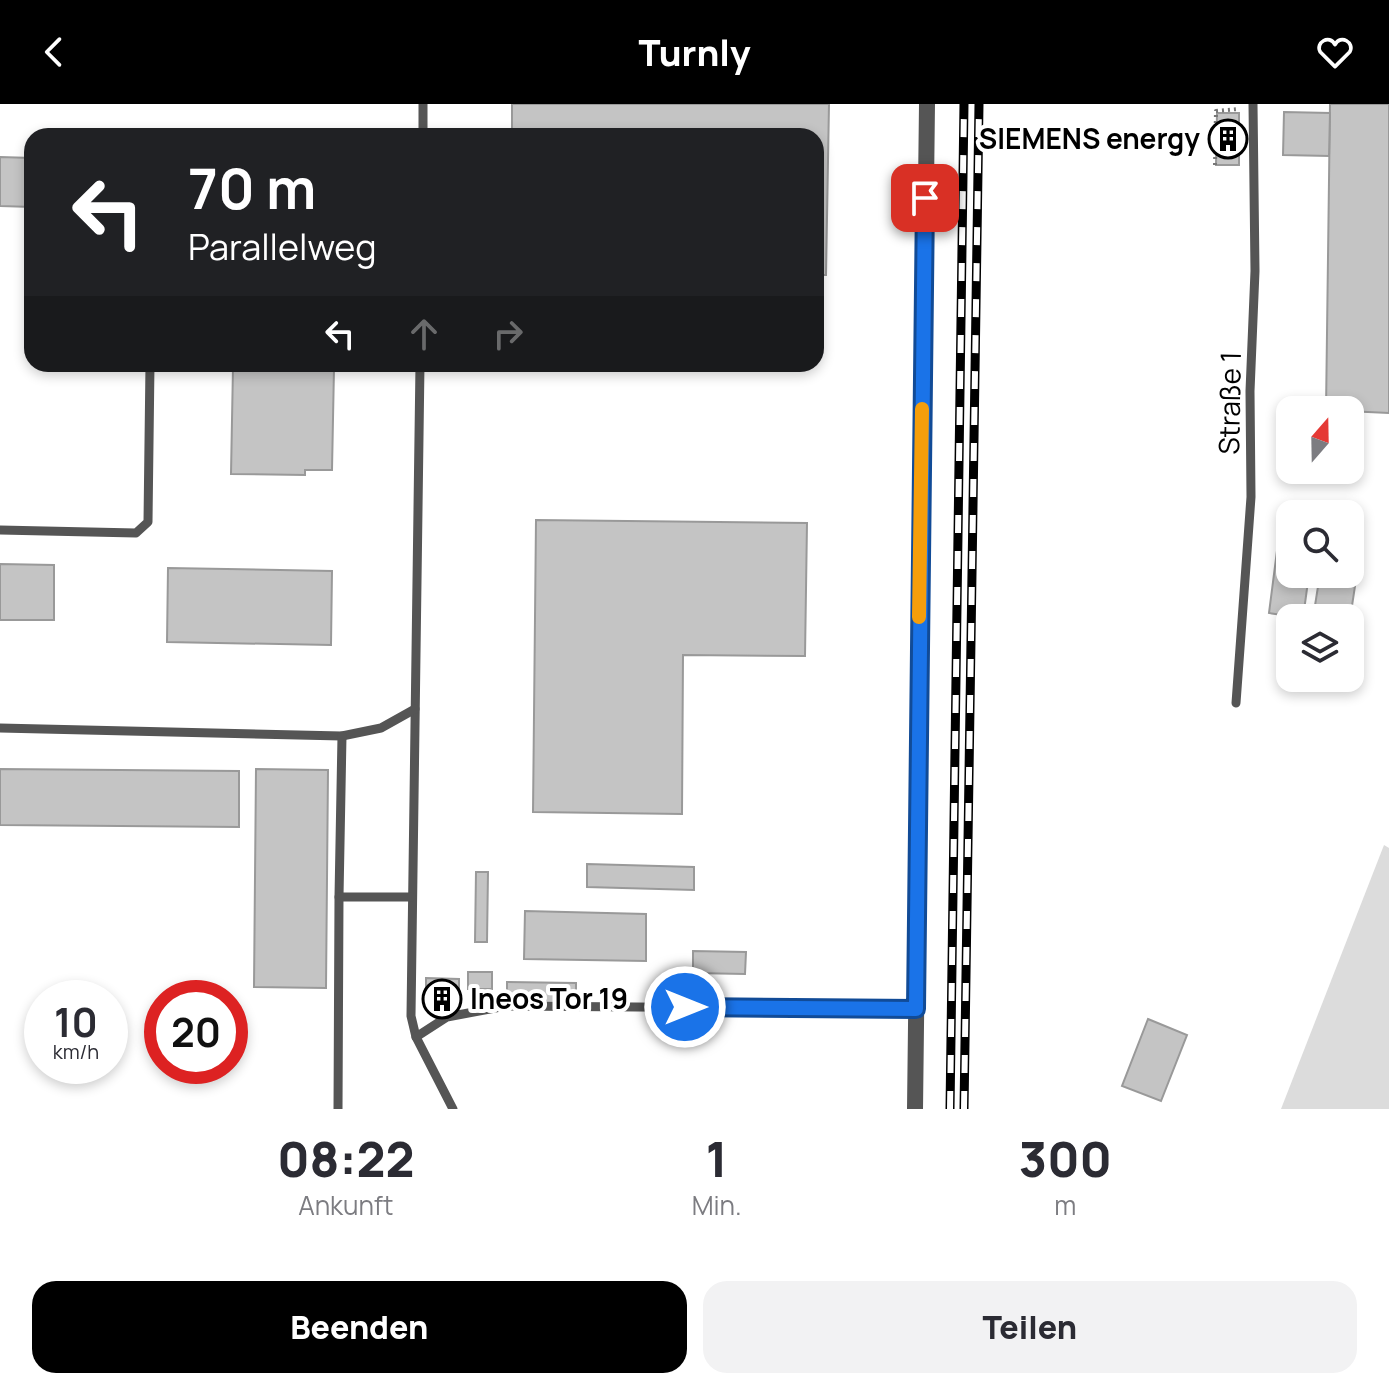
<!DOCTYPE html>
<html lang="de">
<meta charset="utf-8">
<style>
:root{--surface:#fff;--page:#f2f2f3;--text:#2b2b33;--muted:#7c7c81;--accent:#000}
body{margin:0;font-family:Manrope,sans-serif;background:var(--page);color:var(--text);height:100vh;display:flex;flex-direction:column;font-size:30px;white-space:nowrap}
*{box-sizing:border-box;margin:0}
p{font-size:26px;color:var(--muted)}
.icon{flex:none;width:44px;height:44px;fill:none;stroke:currentColor;stroke-width:2;stroke-linecap:round;stroke-linejoin:round}
.map{position:relative;height:1005px;overflow:hidden}
.details{display:flex;flex-direction:column;background:var(--surface);flex:1}
.details>*{flex:none}
.hud{position:absolute;left:24px;top:24px;width:800px;height:244px;border-radius:24px;box-shadow:0 4px 12px #0003;background:#202124;color:#fff;overflow:hidden}
.needle{width:52px;rotate:20deg}
.buttons{position:absolute;left:1276px;top:292px;display:grid;gap:16px}
.buttons a{display:grid;place-items:center;width:88px;height:88px;border-radius:16px;background:var(--surface);box-shadow:0 4px 12px #0003;font-size:40px}
.speed{position:absolute;left:24px;top:876px;display:flex;gap:16px;font-size:40px;font-weight:700;text-align:center}
.speed>*{display:grid;place-content:center;width:104px;height:104px;border-radius:50%;background:var(--surface);box-shadow:0 4px 12px #0003;line-height:1}
.speed small{font-size:20px;font-weight:400}
.speed .limit{border:12px solid #d22;background:#fff;color:#111}
.pin{position:absolute;display:grid;place-items:center;width:68px;height:68px;color:#fff;margin:-34px;border-radius:16px;box-shadow:0 4px 12px #0006}
.me{position:absolute;width:88px;margin:-44px;rotate:90deg;stroke-linejoin:round;filter:drop-shadow(0 0 6px #0008)}
.turn{display:flex;align-items:center;gap:28px;height:168px;padding:0 32px;font-size:36px}
.turn .icon{width:104px;height:104px;stroke-width:2.5}
.turn b{display:block;font-size:56px;line-height:68px}
.lanes{display:flex;align-items:center;height:76px;padding:0 32px;background:#0003;justify-content:center;gap:40px;direction:ltr}
.lanes .off{opacity:.35}
.eta{display:flex;justify-content:space-evenly;align-items:center;height:136px;text-align:center}
.eta b{font-size:48px;font-weight:800;line-height:56px}
.primary-button{display:flex;gap:16px;margin-top:auto;padding:16px 32px}
.primary-button a{flex:1;height:92px;border-radius:24px;background:var(--accent);color:#fff;font-size:32px;font-weight:800;line-height:92px;text-align:center}
.primary-button a+a{background:var(--page);color:var(--text)}
header{display:flex;justify-content:space-between;align-items:center;height:104px;padding:0 32px;background:var(--accent);color:#fff;font-size:36px;font-weight:800}
.map>svg:first-child{display:block}
</style>
<header><svg class="icon" aria-label="back" viewBox="0 0 24 24"><path d="M15 5l-7 7 7 7"/></svg>Turnly<svg class="icon" aria-label="heart" viewBox="0 0 24 24"><path d="M12 20l-8-8c-3-5 5-10 8-4 3-6 11-1 8 4z"/></svg></header>
<div class="map">
<svg width="1389" height="1005" viewBox="0 0 1389 1005">
<rect width="100%" height="100%" fill="#fff"/>
<!-- green -->
<path fill="#dcdcdc" d="M1384,741L1389,744V1005H1281Z"/>
<!-- building -->
<g fill="#c4c4c4" stroke="#999" stroke-width="2">
<path d="M512,0H829L826,171H816V32H512Z"/>
<path d="M1330,0H1389V309L1326,306Z"/>
<path d="M1284,8L1330,9L1329,52L1283,51Z"/>
<path d="M1217,9H1239V61H1216Z"/>
<path d="M0,53L32,54V103L0,102Z"/>
<path d="M233,263L334,264L332,366H305V371L231,370Z"/>
<path d="M536,416L807,419L805,552L683,551L682,710L533,708Z"/>
<path d="M1278,439L1290,441V470H1309L1303,514L1269,509Z"/>
<path d="M1350,455L1359,456L1350,515L1313,514L1320,470H1350Z"/>
<path d="M0,460L54,461V516H0Z"/>
<path d="M168,464L332,467L331,541L167,538Z"/>
<path d="M0,665L239,667V723L0,721Z"/>
<path d="M256,665L328,666L326,884L254,883Z"/>
<path d="M587,760L694,763V786L587,783Z"/>
<path d="M476,768H488L487,838H475Z"/>
<path d="M525,807L646,810V857L524,855Z"/>
<path d="M693,847L746,848L745,870L693,869Z"/>
<rect x="468" y="868" width="24" height="17"/>
<path d="M426,874L459,875V902H426Z"/>
<path d="M507,878L576,879V900L507,899Z"/>
<path d="M1148,915L1187,931L1161,997L1122,982Z"/>
</g>
<g fill="none" stroke-linecap="round" stroke-linejoin="round">
<!-- path -->
<path stroke="#777" stroke-width="4" stroke-dasharray="2 4" stroke-linecap="butt" d="M1215,61L1216,7L1238,5"/>
<!-- lane -->
<g stroke="#555" stroke-width="9">
<path d="M423,32V0"/>
<path d="M420,260L411,912L416,933L453,1005"/>
<path d="M0,426L136,429L148,418L150,260"/>
<path d="M1236,599L1251,393L1250,287L1255,167L1253,0"/>
<path d="M0,624L342,632L381,624L415,605"/>
<path d="M339,793L342,632"/>
<path d="M416,933L447,913L506,902L916,905"/>
<path d="M338,1005L339,793H411"/>
</g>
<!-- street -->
<path stroke="#555" stroke-width="16" d="M915,1005L927,0"/>
<!-- rail casing -->
<g stroke="#000" stroke-width="9">
<g id="rail">
<path d="M950,1005L964,0"/>
<path d="M964,1005L979,0"/>
</g>
</g>
<!-- rail -->
<use href="#rail" stroke="#fff" stroke-width="6" stroke-dasharray="18" stroke-linecap="butt"/>
</g>
<g fill="none" stroke-linecap="round" stroke-linejoin="round">
<!-- route casing -->
<g stroke="#114b97" stroke-width="20">
<path id="route" d="M685,903L916,905L925,94"/>
</g>
<!-- route -->
<use href="#route" stroke="#1a73e8" stroke-width="14"/>
<!-- slow -->
<path stroke="#f59e0b" stroke-width="14" d="M919,513L922,305"/>
</g>
<!-- icons -->
<defs>
<g id="building-ring" transform="scale(2)"><circle r="9.5" fill="#fff" stroke="#000" stroke-width="1.5"/><path d="M-4-6H4V6H1V3H-1V6H-4ZM-2.5-4.3h1.7v1.8h-1.7ZM.8-4.3h1.7v1.8H.8ZM-2.5-1h1.7V.8h-1.7ZM.8-1h1.7V.8H.8Z" fill="#000"/></g>
</defs>
<g fill-rule="evenodd">
<use href="#building-ring" x="1228" y="35"/>
<use href="#building-ring" x="442" y="895"/>
</g>
<g text-anchor="middle" stroke-width="8" stroke-linejoin="round" paint-order="stroke">
<!-- poi labels -->
<g font-size="28" font-weight="bold" fill="#000" stroke="#fff" text-anchor="end">
<text x="1200" y="45">SIEMENS energy</text>
<text x="470" y="905" text-anchor="start">Ineos Tor 19</text>
</g>
<!-- street labels -->
<g font-size="28" fill="#000" stroke="#fff">
<text transform="translate(1230 299) rotate(-89)" y="10">Straße 1</text>
</g>
</g>
</svg>
<div class="buttons">
<a><svg class="needle" viewBox="-14 -14 28 28"><path d="M0-13l5 13h-10z" fill="#e53935"/><path d="M0 13l5-13h-10z" fill="#7c7c81"/></svg></a>
<a><svg class="icon" aria-label="search" viewBox="0 0 24 24"><circle cx="10" cy="10" r="6"/><path d="M15 15l6 6"/></svg></a>
<a><svg class="icon" aria-label="layers" viewBox="0 0 24 24"><path d="M12 4l9 5-9 5-9-5zM3 14l9 5 9-5"/></svg></a>
</div>
<div class="speed"><div>10<small>km/h</small></div><div class="limit">20</div></div>
<div class="pin" style="left:925px;top:94px;background:#d93025"><svg class="icon" aria-label="arrive" viewBox="0 0 24 24"><path d="M6 21V4h12l-3 4 3 4H6"/></svg></div>
<svg class="me" style="left:685px;top:903px" viewBox="-20 -20 40 40"><circle r="17" fill="#1a73e8" stroke="#fff" stroke-width="3"/><path d="M0-11L8 9 0 5-8 9z" fill="#fff"/></svg>
<div class="hud">
<div class="turn"><svg class="icon" aria-label="left" viewBox="0 0 24 24"><path d="M17 20v-9H6M10 6l-5 5 5 5"/></svg><div><b>70 m</b>Parallelweg</div></div>
<div class="lanes"><svg class="icon" aria-label="left" viewBox="0 0 24 24"><path d="M17 20v-9H6M10 6l-5 5 5 5"/></svg><svg class="icon off" aria-label="ahead" viewBox="0 0 24 24"><path d="M12 20V5M6 11l6-6 6 6"/></svg><svg class="icon off" aria-label="right" viewBox="0 0 24 24"><path d="M7 20v-9h11M14 6l5 5-5 5"/></svg></div>
</div>
</div>
<section class="details">
<div class="eta">
<div><b>08:22</b><p>Ankunft</p></div>
<div><b>1</b><p>Min.</p></div>
<div><b>300</b><p>m</p></div>
</div>
<div class="primary-button"><a>Beenden</a><a>Teilen</a></div>
</section>
